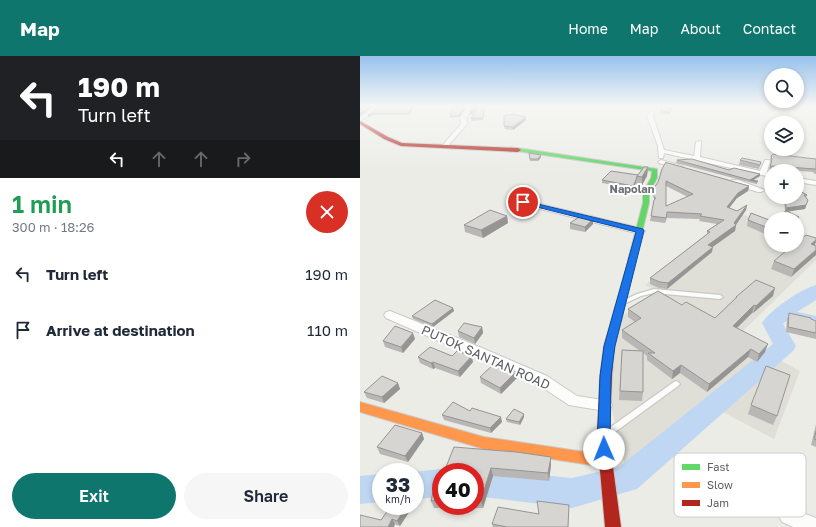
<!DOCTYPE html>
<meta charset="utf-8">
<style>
:root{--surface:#fff;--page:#f6f6f7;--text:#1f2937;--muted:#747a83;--accent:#0f766e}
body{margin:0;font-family:"Golos Text",sans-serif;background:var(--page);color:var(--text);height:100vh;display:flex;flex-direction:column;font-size:15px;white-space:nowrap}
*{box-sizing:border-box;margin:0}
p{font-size:13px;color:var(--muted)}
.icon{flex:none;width:22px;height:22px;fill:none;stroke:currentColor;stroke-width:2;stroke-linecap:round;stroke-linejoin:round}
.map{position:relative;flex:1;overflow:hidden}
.sheet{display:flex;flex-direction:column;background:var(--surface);width:360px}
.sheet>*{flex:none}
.top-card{background:#202124;color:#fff;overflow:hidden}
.controls{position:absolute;left:404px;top:12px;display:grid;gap:8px}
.controls a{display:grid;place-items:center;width:40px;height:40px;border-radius:50%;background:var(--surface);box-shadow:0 2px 6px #0003;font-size:20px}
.speed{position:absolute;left:12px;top:407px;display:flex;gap:8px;font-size:20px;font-weight:700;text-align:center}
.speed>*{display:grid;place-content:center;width:52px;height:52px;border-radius:50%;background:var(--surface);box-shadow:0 2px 6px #0003;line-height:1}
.speed small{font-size:10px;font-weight:400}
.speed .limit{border:6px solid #d22;background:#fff;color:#111}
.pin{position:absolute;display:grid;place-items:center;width:34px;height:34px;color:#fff;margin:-17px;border:2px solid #fff;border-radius:50%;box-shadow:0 1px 4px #0007}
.me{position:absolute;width:44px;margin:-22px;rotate:359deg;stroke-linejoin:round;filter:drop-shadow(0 0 3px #0008)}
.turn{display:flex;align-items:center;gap:14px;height:84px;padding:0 12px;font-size:18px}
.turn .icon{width:52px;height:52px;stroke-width:2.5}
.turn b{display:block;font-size:28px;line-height:34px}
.lanes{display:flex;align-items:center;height:38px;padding:0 12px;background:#0003;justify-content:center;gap:20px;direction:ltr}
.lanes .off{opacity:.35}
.round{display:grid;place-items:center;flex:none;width:42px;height:42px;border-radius:21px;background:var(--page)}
.summary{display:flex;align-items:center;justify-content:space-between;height:68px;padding:0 12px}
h1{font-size:24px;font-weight:600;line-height:30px;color:#1e9e55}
.action{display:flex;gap:8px;margin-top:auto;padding:8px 12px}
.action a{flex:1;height:46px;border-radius:24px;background:var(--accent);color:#fff;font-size:16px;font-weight:600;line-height:46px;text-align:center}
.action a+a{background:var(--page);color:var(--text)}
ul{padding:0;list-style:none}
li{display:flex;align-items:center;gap:12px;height:56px;padding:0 12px}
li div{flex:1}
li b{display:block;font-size:15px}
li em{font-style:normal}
header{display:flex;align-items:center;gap:24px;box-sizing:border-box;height:56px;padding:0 20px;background:var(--accent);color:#fff}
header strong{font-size:19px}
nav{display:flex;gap:22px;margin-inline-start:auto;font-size:14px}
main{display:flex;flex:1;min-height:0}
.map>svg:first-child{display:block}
</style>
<header>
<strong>Map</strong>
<nav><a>Home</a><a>Map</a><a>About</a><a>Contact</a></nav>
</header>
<main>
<section class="sheet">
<div class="top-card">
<div class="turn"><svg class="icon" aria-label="left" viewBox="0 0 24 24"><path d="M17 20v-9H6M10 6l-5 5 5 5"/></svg><div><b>190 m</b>Turn left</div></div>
<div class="lanes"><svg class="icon" aria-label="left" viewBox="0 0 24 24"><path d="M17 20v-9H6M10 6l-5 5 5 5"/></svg><svg class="icon off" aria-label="ahead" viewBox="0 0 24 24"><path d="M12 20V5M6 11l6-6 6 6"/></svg><svg class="icon off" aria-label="ahead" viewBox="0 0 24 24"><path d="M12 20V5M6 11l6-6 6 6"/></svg><svg class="icon off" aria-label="right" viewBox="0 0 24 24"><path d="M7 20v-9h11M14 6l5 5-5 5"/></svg></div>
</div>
<div class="summary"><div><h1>1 min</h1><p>300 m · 18:26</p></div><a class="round" style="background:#d93025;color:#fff"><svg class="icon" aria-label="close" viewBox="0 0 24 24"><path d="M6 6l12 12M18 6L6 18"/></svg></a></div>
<ul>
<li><svg class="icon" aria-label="left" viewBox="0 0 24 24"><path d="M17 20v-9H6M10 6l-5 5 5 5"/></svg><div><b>Turn left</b></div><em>190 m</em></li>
<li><svg class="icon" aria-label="arrive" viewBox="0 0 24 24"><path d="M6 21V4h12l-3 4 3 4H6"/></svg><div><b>Arrive at destination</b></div><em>110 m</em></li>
</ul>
<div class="action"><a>Exit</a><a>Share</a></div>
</section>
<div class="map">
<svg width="456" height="471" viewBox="0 0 456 471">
<rect width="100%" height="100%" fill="#ecece7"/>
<!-- education -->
<g fill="#dfded7">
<path d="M375,155L411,170V189H437V180L456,188V204L380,278L285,229Z"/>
<path d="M296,237L440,315L414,383L346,347L265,411L252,354L251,300L262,260Z"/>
</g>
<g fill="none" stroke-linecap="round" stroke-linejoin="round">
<!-- canal -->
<path fill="#bfd7f2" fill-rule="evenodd" d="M424,253L456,260V268L420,260L418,257L420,254Z"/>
<!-- river -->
<g fill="#bfd7f2" fill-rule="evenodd">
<path d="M456,229V244L437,256L423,268L436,290L433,295L277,433L212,452L115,440V416H105L115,412L212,422L259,411L413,288L402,267C410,254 441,233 456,229Z"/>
<path d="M81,413L89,416H81V441L55,443V416H52Z"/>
<path d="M21,418V446L0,448V420Z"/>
</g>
<!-- lane casing -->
<g stroke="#c9c9c9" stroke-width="2.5">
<g id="lane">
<path d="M294,233L360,239L363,241L360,243L294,237L281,240L266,247L264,248L261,246L262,245L277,238Z"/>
<path d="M316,325L318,326L320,328L318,330L251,379L248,380L245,379L244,377L245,375L314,326Z"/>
</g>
</g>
<!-- street casing -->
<g stroke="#c9c9c9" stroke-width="2">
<g id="street">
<path d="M16,50H22L0,65V61Z"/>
<path d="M109,50H114L106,62L107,68L86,92H82V90L101,68L100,62Z"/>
<path d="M293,50H298L293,60L304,94L334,100L336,86L341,85L340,101L400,115L405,104H409L410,105L407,116L411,117V121L304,97L303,102H299L298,90L287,60Z"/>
<path d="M301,104L322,110L323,111L320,113L299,107L298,106Z"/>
<path d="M437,122L456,125V129L437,126Z"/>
<path d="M372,124H378L405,134L401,136H398L372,128Z"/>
<path d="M160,144H163L280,172L285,175L280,178L160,148Z"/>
<path d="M30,255L122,292L187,320L217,340L250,345L252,349L250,353L245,355L209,349L177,328L26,262L24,259L26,256Z"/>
<path d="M428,451L456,462V471H433L422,466L419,460L422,454Z"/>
</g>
</g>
<!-- fast casing -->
<g stroke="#c9caca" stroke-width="2">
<path id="fast" d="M158,92L297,113V122L289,137V147L275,206H272L268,204L283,147V137L291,122L292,115L156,95L155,94Z"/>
</g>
<!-- slow casing -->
<g stroke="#c9caca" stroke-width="2">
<path id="slow" d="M0,346L124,381L245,399L250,401L252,405L250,409L245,411L124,393L0,356Z"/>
</g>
<!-- jam casing -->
<g stroke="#c9caca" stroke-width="2">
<g id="jam">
<path d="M0,65L28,81L42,87L158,92L161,94L158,96L41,90L24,83L0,68Z"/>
<path d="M269,202H272L276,204L254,290L252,320L249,381L261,471H245L237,381L240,320L244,290Z"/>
</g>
</g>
<!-- lane -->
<use href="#lane" fill="#fcfcfb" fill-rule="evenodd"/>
<!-- street -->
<use href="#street" fill="#fcfcfb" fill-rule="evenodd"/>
<!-- fast -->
<use href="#fast" fill="#63d668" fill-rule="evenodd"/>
<!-- slow -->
<use href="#slow" fill="#ff974d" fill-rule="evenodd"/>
<!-- jam -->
<use href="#jam" fill="#b3261e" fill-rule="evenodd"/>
</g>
<!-- wall -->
<g fill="#b8b7b5" fill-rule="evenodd">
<path d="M20,50H54L49,59H14L8,61V59Z"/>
<path d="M113,50H118V51L119,50H125L123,64L111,65V62L116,54L110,59Z"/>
<path d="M302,50H313L310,58H300V55Z"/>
<path d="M105,51V53L99,61L90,62V60Z"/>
<path d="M166,61V64L153,74L145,73L144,70Z"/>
<path d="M169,97L181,101L178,105H170Z"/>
<path d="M411,100L456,103V118L453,117L454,116L411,113L409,115L411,105L410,103Z"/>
<path d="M317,104L369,114L400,120L393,124L398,125L397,128H396L316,107Z"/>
<path d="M380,104L401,106L399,113L379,109Z"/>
<path d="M306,107L389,130L388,135L377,142L369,152L377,155L387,149L386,154L376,169L375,175L352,191V196L307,233L299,232L290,228V222L347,178V175L357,168L339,165L340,163L307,162L305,167L290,165L294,145V132L298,126ZM306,130L328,141L306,150Z"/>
<path d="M288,111L287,120L282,129H276V127L272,133L242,127V124L278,119Z"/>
<path d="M437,133L447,139L446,142L448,144L445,153L428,155L439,161L437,167V163H411V180H410L387,170L388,164L391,157L409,164L425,155L424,141H437Z"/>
<path d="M147,160L148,167L123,182L105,176L104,169Z"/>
<path d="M210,167L233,168L225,176L210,173Z"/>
<path d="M446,179L431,221L411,213L414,205Z"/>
<path d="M413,240L393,257H392L376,272L405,296L397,306L388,301L347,336L320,317L312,323L287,304V300L283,297V336L282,345L259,344L262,294L280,295L262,282V274L275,266L268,261V253L322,249L355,262L375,243L376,241Z"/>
<path d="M93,252L94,255L73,271L53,263L52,260Z"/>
<path d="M429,257L456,265V283L426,276L427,263Z"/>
<path d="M122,271L123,277L115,288L99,281L98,275Z"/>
<path d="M55,283L43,297L25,291L23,285Z"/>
<path d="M92,300L113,306L100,321L75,312L73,313L60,307L58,301Z"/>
<path d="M156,316L157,322L141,338L121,327L120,321Z"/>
<path d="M38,327L40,333L24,347L7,342L4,336Z"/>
<path d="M391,349L417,360L413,369L388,358Z"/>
<path d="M110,355L142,366L131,377L84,364L82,359Z"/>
<path d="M164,361L160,369L147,366L146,363Z"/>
<path d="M456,368V391L451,389Z"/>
<path d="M62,377L64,383L48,406L20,398L17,391Z"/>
<path d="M94,391L191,409L189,425L133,420L123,452H74L71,445L81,424V450H115V416Z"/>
<path d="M209,449L208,471H133L132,468L179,458Z"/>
<path d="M51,453L40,470L21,464Z"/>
</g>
<!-- shaded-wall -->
<g fill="#969593">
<path d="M11,50H13L0,60V58Z"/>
<path d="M53,50H54L49,59V57Z"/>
<path d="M117,50H118L119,53L110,59V56Z"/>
<path d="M105,51V53L99,61L98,60Z"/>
<path d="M14,57V59L8,61V59Z"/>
<path d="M166,61V64L153,74V71Z"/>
<path d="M181,99V101L178,105V103Z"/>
<path d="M288,111L287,120L282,129V121Z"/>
<path d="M400,118V120L392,125L390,124Z"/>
<path d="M276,124V127L272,133L273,130Z"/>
<path d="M389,130L388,135L377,142L366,156L367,151L378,137Z"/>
<path d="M448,144L445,153L425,156L426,152Z"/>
<path d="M387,149L386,154L375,170L376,169L375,175L347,195L348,189L374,167Z"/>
<path d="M147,160L148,167L123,182L121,174Z"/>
<path d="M439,161L437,167V163H434Z"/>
<path d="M233,163V168L225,176V171Z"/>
<path d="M456,184V186L454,191L451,188Z"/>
<path d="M353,191L352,196L307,233L308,227Z"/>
<path d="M456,194V199L431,221L434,213Z"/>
<path d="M415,232L413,240L393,257L396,250Z"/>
<path d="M394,249L392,257L371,278L373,270Z"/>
<path d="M93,252L94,255L73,271L72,268Z"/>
<path d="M122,271L123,277L115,288L114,282Z"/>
<path d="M53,277L55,283L43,297L41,291Z"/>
<path d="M408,288L405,296L397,306L399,298Z"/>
<path d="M391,293L388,301L347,336L349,328Z"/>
<path d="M112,300L113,306L100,321L98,315Z"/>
<path d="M73,306L75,312L73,313L71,307Z"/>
<path d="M321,309L320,317L312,323L313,315Z"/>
<path d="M156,316L157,322L141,338L140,332Z"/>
<path d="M38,327L40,333L24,347L22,341Z"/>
<path d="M164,358V361L160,369L159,366Z"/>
<path d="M141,361L142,366L131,377L130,372Z"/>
<path d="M62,377L64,383L48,406L45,400Z"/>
<path d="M191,401V409L189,425L188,417Z"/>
<path d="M131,412L133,420L123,452L121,444Z"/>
<path d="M47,450H49L51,453L40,470L37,465Z"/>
<path d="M32,463L35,468L34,471H28Z"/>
</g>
<!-- building -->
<g fill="#d6d5d2" stroke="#969593" fill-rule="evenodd">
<path d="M0,50H11L0,58Z"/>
<path d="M20,50H53L49,57H14L8,59Z"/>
<path d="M113,50H117L110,56Z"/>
<path d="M119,50H125L123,62H111Z"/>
<path d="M302,50H312L310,56L300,55Z"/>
<path d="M93,51H105L98,60H90Z"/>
<path d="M153,58L166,61L153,71L144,70V60Z"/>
<path d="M169,97L181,99L178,103H170Z"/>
<path d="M413,98L456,103V113L412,110L410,112L412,103L411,100Z"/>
<path d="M382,102L401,106L400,109L380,104Z"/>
<path d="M332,103L369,114L374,112L400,118L390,124L398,125L397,126L317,104Z"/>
<path d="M306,106V107H308L389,130L378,137L367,151L377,155L387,149L374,167L376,169L348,189L353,191L308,227L300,226L290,222L350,176L347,175L364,164L340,160L342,158L307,156L306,162L291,160L294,144L296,142H294V132L298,126L302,113ZM306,125L333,138L306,150Z"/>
<path d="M284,111H288L282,121L277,120Z"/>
<path d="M251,115L278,119L277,120L276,124L273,130L242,124Z"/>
<path d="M437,133L447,139H444L448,144L446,149L426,152L425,141H437Z"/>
<path d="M130,154L147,160L121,174L104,169Z"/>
<path d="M427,155L439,161L434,163H411V173L388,164L391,157L409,164Z"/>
<path d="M221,160L233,163L225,171L210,167Z"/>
<path d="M446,179L456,182V184L451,188L456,190V194L434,213L414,205L433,189H437V186Z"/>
<path d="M396,224L415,232L396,250L394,249L373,270L408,288L399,298L391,293L349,328L321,309L313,315L288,297H295L262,274L281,262L268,253L298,235L322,249L326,246L355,262L377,241H376Z"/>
<path d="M75,244L93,252L72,268L52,260Z"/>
<path d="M429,257L451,262V263L456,265V277L428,271Z"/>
<path d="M104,267L122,271L114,282L98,275Z"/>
<path d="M35,270L53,277L41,291L23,285Z"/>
<path d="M70,291L92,300L97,295L112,300L98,315L73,306L71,307L58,301Z"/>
<path d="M262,294L283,295V336L260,335Z"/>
<path d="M136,306L156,316L140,332L120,321Z"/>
<path d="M406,310L430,319L417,360L391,349Z"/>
<path d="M22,320L38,327L22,341L4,336Z"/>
<path d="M93,346L110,355L112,352L141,361L130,372L82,359Z"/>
<path d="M154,353L164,358L159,366L146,363Z"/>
<path d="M35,369L62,377L45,400L17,391Z"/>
<path d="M456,375V384L454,383Z"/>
<path d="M94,391L156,396L191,401L188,417L131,412L121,444H115V416H84Z"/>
<path d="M76,424H81V444L71,445Z"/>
<path d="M177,445L209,449L208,471H147L132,468L138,451L179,458Z"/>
<path d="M31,450H47L37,465L32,463L28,471H0V459L21,464Z"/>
</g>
<!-- sky -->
<linearGradient id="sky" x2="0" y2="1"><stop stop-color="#97c2ec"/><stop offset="0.43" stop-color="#f6f6f4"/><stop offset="1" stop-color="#f6f6f4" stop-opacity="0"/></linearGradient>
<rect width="456" height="116" fill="url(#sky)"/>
<!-- route -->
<path fill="#1a73e8" stroke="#114b97" d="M161,144L283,173L284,175L255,290L251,320L250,393L249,397L244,399L239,397L237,393L240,320L244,290L276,176L161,147Z"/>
<g text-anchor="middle" stroke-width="4" stroke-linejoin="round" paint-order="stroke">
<!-- far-quarter labels -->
<g font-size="11" font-weight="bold" fill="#6e7176" stroke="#fff">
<text x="272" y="137">Napolan</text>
</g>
<!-- near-street labels -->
<g font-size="13" fill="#5d5f64" stroke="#fff">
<text transform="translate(126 301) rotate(24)" y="5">PUTOK SANTAN ROAD</text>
</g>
</g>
<!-- legend -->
<rect x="314" y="397" width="132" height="64" rx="6" fill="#fff" stroke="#cecfd0" stroke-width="1"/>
<rect x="322" y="408" width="18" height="6" fill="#63d668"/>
<rect x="322" y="426" width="18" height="6" fill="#ff974d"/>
<rect x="322" y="444" width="18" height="6" fill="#b3261e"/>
<g font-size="11" fill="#5d5f64">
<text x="347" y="415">Fast</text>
<text x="347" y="433">Slow</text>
<text x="347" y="451">Jam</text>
</g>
</svg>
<div class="controls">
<a><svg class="icon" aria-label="search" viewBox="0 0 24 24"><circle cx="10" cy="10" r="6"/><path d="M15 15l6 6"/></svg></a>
<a><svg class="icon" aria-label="layers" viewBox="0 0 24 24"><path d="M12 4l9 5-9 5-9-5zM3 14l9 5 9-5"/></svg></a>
<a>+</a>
<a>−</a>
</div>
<div class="speed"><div>33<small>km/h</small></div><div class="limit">40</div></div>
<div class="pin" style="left:163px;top:146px;background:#d93025"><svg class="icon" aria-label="arrive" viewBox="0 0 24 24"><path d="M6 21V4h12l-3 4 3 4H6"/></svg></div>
<svg class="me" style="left:244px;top:393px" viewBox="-20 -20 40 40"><circle r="19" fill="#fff"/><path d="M0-13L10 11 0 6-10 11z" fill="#1a73e8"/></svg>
</div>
</main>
